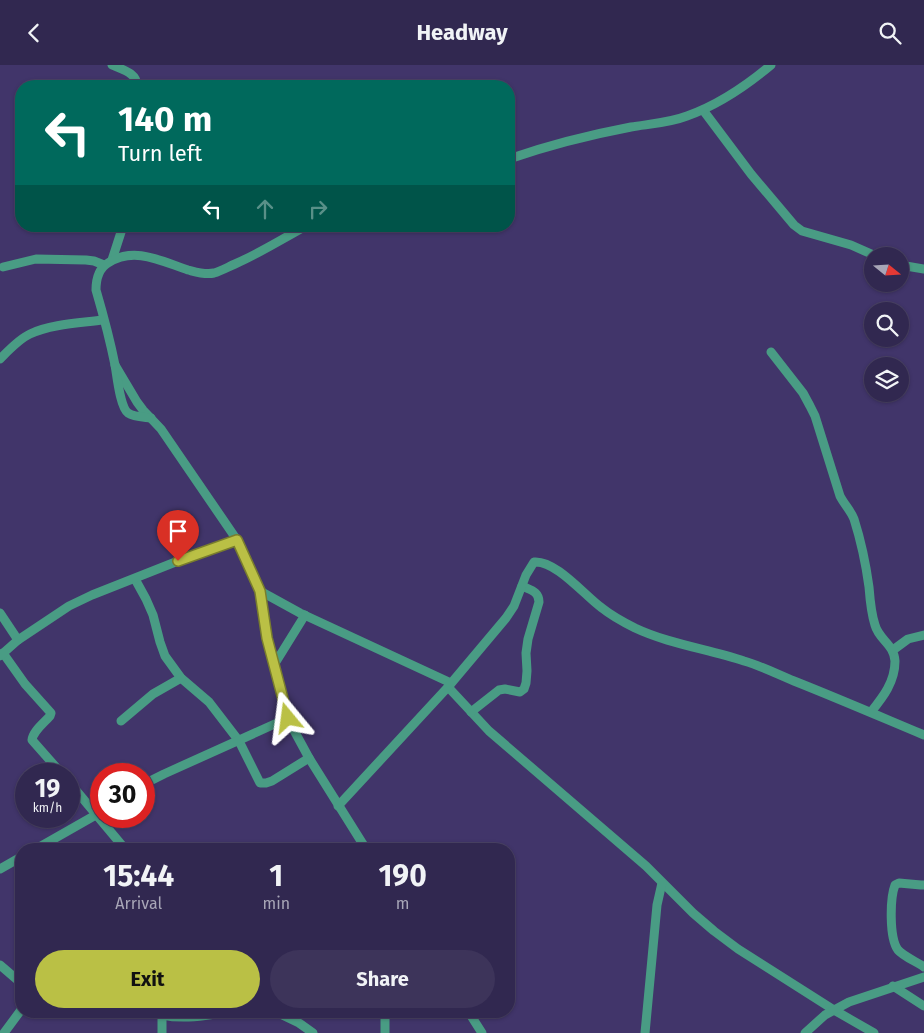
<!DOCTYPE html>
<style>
:root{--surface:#312850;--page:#3d345a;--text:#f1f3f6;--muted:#a8a6b7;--line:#4c4467;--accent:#bac045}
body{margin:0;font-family:"Fira Sans",sans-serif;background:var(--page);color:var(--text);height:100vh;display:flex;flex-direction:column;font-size:19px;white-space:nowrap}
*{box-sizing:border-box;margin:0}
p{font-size:16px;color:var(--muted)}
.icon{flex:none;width:28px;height:28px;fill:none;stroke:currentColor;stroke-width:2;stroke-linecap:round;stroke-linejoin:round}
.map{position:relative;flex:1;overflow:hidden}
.side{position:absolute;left:15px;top:778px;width:500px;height:175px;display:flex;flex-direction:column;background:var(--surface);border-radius:20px;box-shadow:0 1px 4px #0004,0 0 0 1px var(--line)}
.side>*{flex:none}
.hud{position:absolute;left:15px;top:15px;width:500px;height:152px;border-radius:20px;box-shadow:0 1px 4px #0004,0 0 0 1px var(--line);background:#00695c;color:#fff;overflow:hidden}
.needle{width:32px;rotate:108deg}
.buttons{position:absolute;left:864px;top:182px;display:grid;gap:10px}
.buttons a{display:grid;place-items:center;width:45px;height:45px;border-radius:50%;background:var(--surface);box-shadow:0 1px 4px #0004,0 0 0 1px var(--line);font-size:25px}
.speed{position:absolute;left:15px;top:698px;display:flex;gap:10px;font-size:25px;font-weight:700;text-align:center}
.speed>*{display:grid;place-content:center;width:65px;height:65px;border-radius:50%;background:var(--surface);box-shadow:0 1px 4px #0004,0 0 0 1px var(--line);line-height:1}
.speed small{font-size:12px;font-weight:400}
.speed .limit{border:8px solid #d22;background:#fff;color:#111}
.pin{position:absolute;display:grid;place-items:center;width:42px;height:42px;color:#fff;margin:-51px -21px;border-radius:50% 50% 50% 0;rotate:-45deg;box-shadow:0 0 5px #0007}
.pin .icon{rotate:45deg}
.me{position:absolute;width:55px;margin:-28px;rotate:344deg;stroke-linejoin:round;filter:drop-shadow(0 0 4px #0008)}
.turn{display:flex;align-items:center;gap:18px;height:105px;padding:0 20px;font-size:22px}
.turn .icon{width:65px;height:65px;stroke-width:2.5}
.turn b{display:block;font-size:35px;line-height:42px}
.lanes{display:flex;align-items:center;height:48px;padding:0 20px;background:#0003;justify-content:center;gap:25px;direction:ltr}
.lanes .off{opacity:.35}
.eta{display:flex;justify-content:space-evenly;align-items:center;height:85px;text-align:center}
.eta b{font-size:30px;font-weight:700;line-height:35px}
.cta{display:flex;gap:10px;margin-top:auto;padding:10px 20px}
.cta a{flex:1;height:58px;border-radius:30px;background:var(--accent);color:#111;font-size:20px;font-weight:700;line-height:58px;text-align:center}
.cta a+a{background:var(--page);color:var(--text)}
header{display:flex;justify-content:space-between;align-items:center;height:65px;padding:0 20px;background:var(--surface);font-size:22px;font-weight:700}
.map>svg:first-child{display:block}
</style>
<header><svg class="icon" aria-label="back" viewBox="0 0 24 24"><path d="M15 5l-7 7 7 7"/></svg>Headway<svg class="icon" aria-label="search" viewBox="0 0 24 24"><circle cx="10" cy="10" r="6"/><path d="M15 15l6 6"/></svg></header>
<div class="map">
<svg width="924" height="968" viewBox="0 0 924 968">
<rect width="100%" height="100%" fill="#41356a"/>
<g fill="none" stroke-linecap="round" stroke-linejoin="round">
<!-- minor -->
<g stroke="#499c84" stroke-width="9">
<path d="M112,0C123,5 137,8 137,21"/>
<path d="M703,45L751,109L794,160L802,166L851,180L876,191"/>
<path d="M509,94C549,80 589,70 631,62C649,59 669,58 687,51C718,40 746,21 771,0"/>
<path d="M112,195L123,161"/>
<path d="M900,200L924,204"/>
<path d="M3,202L36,194L86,195L94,196L104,200"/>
<path d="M771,287L803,328L810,341L815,351L840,431C844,439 851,446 854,454C861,476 866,500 869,522C870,535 871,548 875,560C879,575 894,579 895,596C895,617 883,632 871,647"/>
<path d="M0,294C9,285 19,274 30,269C51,259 81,258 103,255"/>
<path d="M115,300L137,337L143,345L161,364L237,475L260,526L267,573L290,658L309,693L366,784"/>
<path d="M151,353C144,352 134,352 128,348C120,342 117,311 115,300C110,275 103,249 96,225C96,214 98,204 108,198C134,181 161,196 188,205C196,207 205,210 214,208C221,206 228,202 235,199C260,188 282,174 306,161"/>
<path d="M135,514L146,534L153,550L160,577L165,591L181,613L209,637L239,676L260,718H266L272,716L309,693"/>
<path d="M260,526L300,548L451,618"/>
<path d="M0,548L18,575"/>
<path d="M893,585L908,574L924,570"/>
<path d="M3,588L25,619L51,648L50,651C44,658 33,666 32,675L62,709"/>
<path d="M0,591L18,575L69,541L92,530L178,496L237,475"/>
<path d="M274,600L305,550"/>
<path d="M448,622L489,666L646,801L693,848L714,866L738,884L834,945L874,968"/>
<path d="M471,647L499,625L505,624L520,627L524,624L526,618L527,606L526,588L528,574L539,537C539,526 530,525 522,521"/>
<path d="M121,656L153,629L181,613"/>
<path d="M69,717L125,784"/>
<path d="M144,719L164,709L288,653"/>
<path d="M338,741L448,622L506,553L514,541L526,510L534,497C556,495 585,531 602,543C612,551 623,557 635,563C669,579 708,584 744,596C761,601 777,609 794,616C837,633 881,652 924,670"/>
<path d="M36,784L101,747"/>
<path d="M0,804L21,792"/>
<path d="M924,820H921L899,818L895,820C890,833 889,873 898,885C903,891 917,897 924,902"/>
<path d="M0,900L21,918"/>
<path d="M893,921L924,941"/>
<path d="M274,946L299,958L313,968"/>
<path d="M385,946V968"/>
<path d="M468,946L482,968"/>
<path d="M160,947L162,950V968"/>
<path d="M162,950C186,955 209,950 233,946"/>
<path d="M4,968L21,945"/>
<path d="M645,968L657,840L662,818"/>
<path d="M805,968L825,950L849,937L924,912"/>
</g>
</g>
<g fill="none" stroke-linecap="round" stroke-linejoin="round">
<!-- route casing -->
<g stroke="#797d2d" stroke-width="12">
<path id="route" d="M178,496L237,475L260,526L267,573L288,653"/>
</g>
<!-- route -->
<use href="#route" stroke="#bac045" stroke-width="9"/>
</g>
</svg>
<div class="buttons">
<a><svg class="needle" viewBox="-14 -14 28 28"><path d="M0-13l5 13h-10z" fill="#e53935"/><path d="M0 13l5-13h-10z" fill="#a8a6b7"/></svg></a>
<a><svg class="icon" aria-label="search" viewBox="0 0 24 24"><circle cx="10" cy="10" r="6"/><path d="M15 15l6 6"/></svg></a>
<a><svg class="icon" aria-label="layers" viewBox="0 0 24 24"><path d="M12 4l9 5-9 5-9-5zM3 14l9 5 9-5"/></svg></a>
</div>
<div class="speed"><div>19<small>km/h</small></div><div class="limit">30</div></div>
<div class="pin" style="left:178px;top:496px;background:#d93025"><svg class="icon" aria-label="arrive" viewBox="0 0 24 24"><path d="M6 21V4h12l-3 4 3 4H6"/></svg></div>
<svg class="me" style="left:288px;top:653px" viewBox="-20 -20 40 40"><path d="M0-17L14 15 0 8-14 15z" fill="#bac045" stroke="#fff" stroke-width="4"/></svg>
<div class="hud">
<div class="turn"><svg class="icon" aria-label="left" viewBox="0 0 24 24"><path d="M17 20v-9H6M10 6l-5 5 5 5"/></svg><div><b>140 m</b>Turn left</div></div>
<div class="lanes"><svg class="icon" aria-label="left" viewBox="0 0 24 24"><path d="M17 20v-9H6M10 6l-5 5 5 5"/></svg><svg class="icon off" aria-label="ahead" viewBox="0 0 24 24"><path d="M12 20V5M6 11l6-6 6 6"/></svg><svg class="icon off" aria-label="right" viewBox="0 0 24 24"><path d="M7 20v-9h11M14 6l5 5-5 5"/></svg></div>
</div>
<section class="side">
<div class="eta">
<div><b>15:44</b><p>Arrival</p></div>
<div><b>1</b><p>min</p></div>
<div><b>190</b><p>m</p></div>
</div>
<div class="cta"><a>Exit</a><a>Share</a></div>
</section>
</div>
